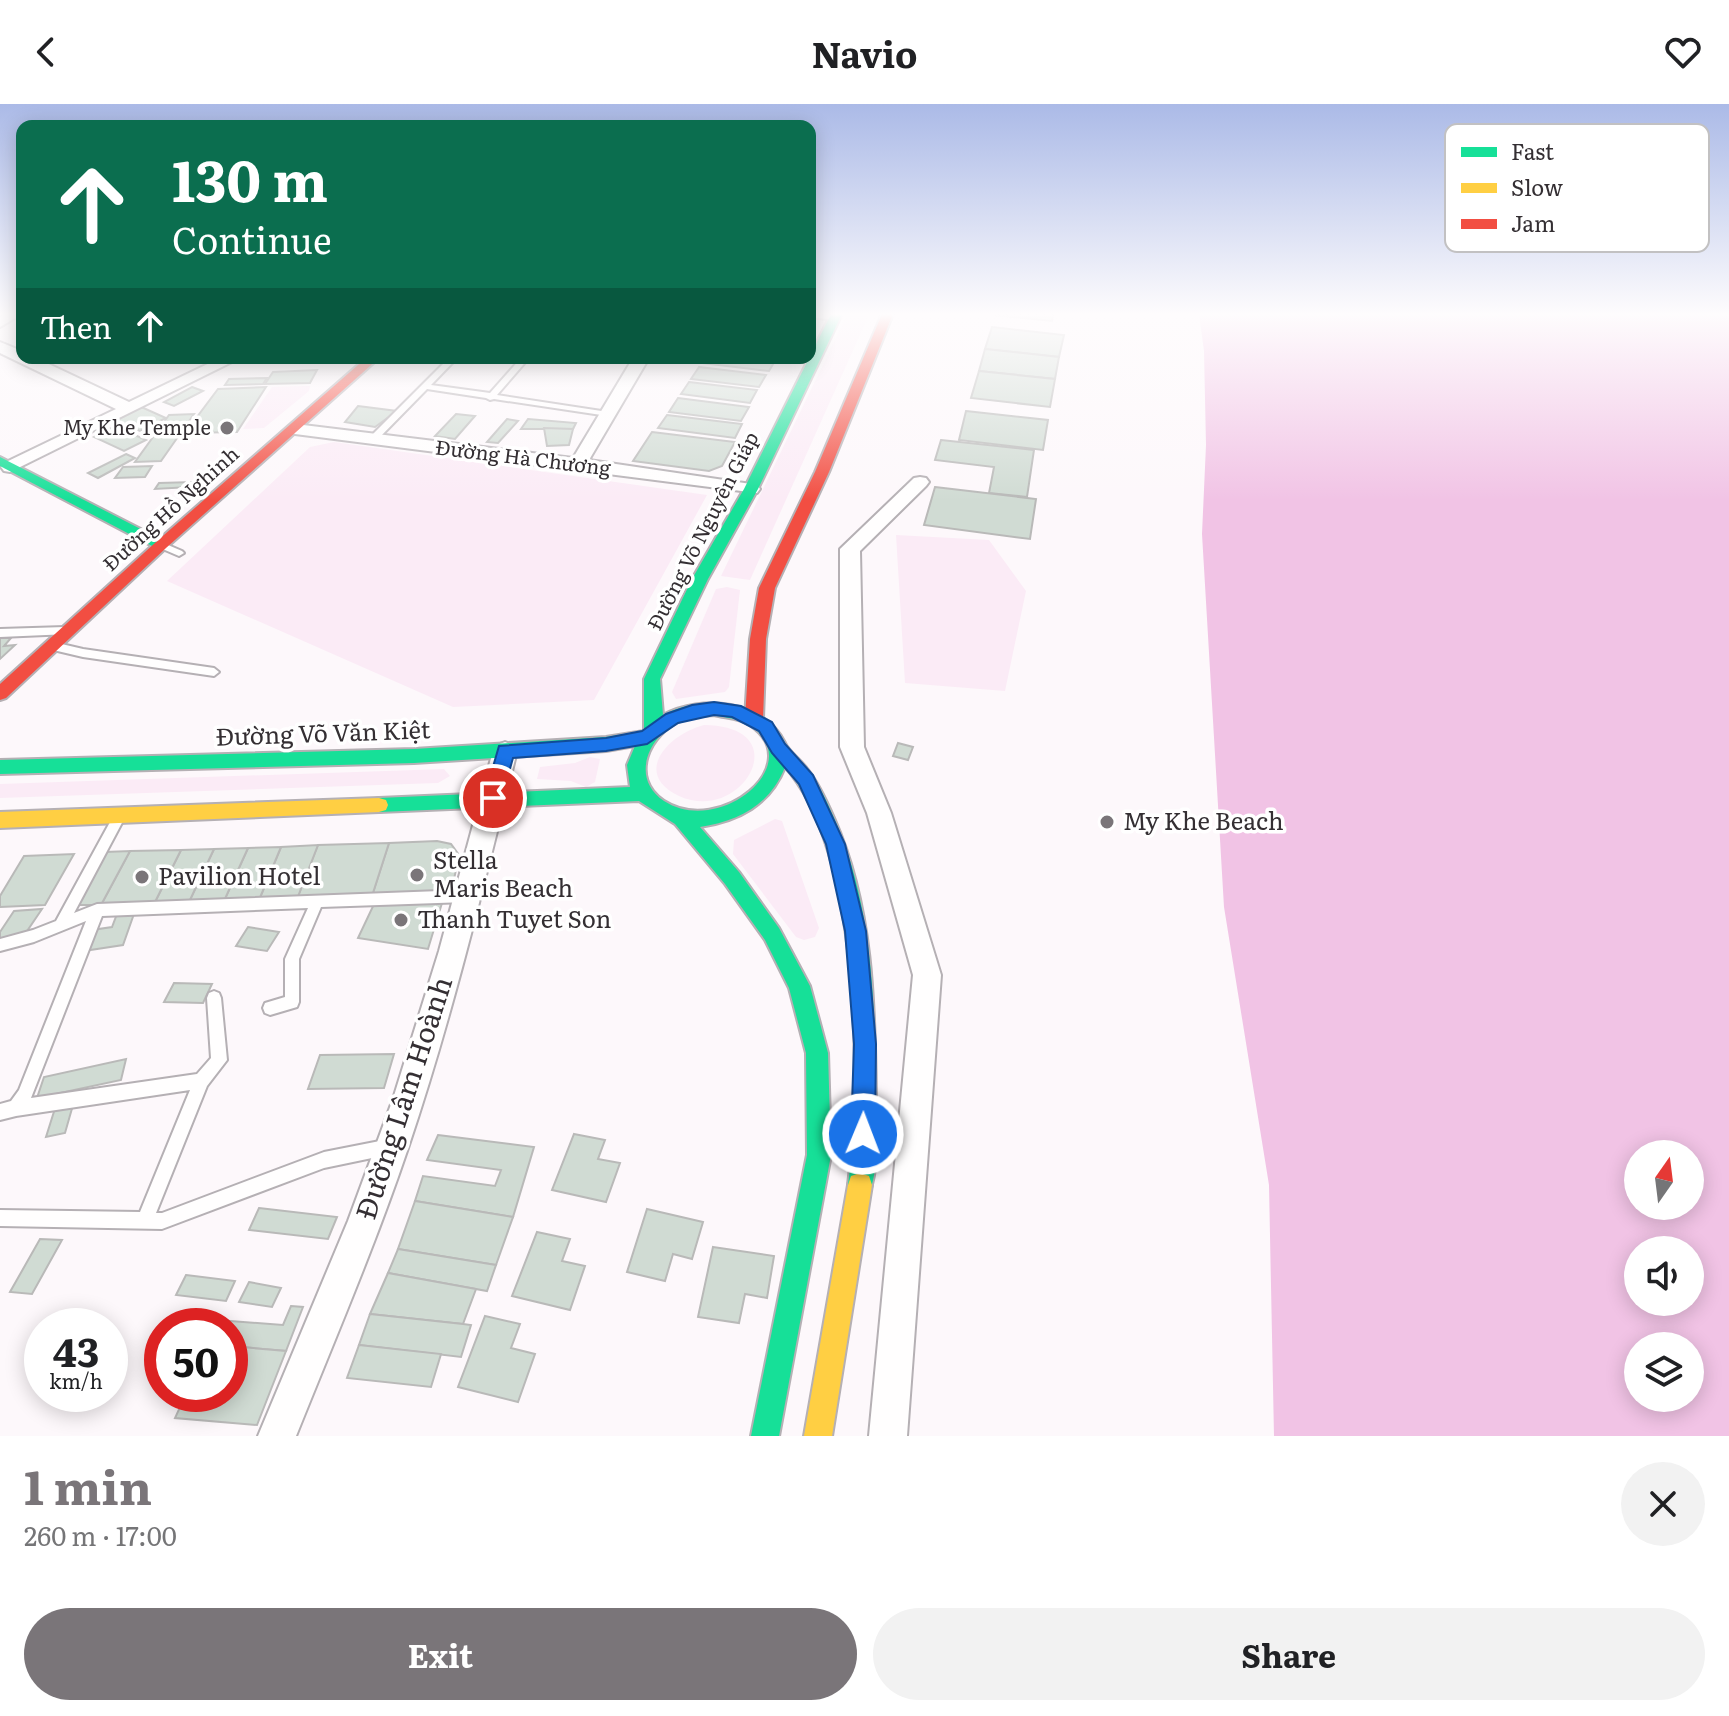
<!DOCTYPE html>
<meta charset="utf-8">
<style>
:root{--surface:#fff;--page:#f2f2f2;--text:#202124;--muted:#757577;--accent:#7a7579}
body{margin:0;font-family:Literata,serif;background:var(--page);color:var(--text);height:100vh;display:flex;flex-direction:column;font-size:30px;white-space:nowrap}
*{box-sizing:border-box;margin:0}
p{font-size:26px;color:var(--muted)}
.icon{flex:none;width:44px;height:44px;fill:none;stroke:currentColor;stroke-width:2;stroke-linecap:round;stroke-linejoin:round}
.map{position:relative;height:1332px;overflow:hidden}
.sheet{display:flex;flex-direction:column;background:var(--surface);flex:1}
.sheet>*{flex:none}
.top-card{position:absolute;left:16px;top:16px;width:800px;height:244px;border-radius:16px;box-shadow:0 4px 20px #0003;background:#0b6e4f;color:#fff;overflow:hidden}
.needle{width:52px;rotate:14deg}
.tools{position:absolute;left:1624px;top:1036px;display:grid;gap:16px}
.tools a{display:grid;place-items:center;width:80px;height:80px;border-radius:50%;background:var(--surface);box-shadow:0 4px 20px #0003;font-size:40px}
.speed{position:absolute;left:24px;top:1204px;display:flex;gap:16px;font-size:40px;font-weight:700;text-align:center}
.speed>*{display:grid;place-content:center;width:104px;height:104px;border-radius:50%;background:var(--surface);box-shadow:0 4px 20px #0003;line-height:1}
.speed small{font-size:20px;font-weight:400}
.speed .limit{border:12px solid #d22;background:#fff;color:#111}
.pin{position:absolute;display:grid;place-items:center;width:68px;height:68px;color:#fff;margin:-34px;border:4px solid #fff;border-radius:50%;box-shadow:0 2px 8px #0007}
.me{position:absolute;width:88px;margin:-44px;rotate:1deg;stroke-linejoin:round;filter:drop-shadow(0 0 6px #0008)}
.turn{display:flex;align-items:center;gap:28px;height:168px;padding:0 24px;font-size:36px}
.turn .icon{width:104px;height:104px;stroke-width:2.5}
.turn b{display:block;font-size:56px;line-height:68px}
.then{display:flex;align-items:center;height:76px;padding:0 24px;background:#0003;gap:16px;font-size:30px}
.round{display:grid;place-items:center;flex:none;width:84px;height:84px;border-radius:42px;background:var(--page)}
.overview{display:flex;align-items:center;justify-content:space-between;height:136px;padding:0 24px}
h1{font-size:48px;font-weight:700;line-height:60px;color:var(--accent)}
.primary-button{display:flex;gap:16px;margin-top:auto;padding:16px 24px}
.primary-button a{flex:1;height:92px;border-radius:48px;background:var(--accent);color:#fff;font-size:32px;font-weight:700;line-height:92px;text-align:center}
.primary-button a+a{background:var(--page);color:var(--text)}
header{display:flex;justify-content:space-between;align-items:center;height:104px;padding:0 24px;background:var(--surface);font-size:36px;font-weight:700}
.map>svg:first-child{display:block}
</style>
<header><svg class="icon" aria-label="back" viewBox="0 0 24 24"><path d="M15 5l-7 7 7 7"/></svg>Navio<svg class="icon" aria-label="heart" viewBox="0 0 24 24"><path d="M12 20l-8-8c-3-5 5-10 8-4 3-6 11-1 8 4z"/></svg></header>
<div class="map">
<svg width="1729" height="1332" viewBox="0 0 1729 1332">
<rect width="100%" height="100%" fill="#fdf8fb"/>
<!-- green -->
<g fill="#fbebf6">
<path d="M863,210L868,213L750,476L721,472L847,211Z"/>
<path d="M310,282L309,287L264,324L243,325L272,283Z"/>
<path d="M334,338L707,391L594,596L453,603L167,477L310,343Z"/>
<path d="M896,431L989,436L1026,487L1005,587L905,579Z"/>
<path d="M727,483L740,486L729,583L725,588L676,595L672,588L716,485Z"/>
<path d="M704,621C799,622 742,721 679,692C631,669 669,630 704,621Z"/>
<path d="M590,653L600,655L595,678L586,683L571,677L537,675L540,663L575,659Z"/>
<path d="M444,665L450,672L438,679L0,694V680Z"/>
<path d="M775,715L782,717L819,824L815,833L804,836L796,833L733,750L734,736Z"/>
</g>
<!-- water -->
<path fill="#f1c3e5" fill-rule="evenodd" d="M1199,210H1729V1332H1274L1269,1081L1224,803L1202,430L1206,341L1204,247ZM1638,1050H1690V1102H1638ZM1638,1146H1690V1198H1638ZM1638,1242H1690V1294H1638Z"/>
<!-- building -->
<g fill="#d0dbd3" stroke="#b9b9b8" stroke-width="2">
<path d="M1053,210L1052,217L995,211L996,210Z"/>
<path d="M992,223L1064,231L1059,253L985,245Z"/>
<path d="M985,245L1059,253L1055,275L979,267Z"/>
<path d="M706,254H766L776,255L769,267L702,259Z"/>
<path d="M699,263L766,271L759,283L691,275Z"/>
<path d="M317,266L310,279L265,280L273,268Z"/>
<path d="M979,267L1055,275L1050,303L971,294Z"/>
<path d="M267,274L263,280L225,281L229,275Z"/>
<path d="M689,278L757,286L750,299L681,290Z"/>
<path d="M192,283L203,287L174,302L164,298Z"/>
<path d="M266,283L237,328L185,329L218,285Z"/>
<path d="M678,294L749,303L741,317L669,308Z"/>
<path d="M139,302L166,314L140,327L113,316Z"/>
<path d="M358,302L397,307L375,323L345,318Z"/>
<path d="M966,307L1048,316L1043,346L959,336Z"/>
<path d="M194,310L161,357L135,358L169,311Z"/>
<path d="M456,310L475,312L455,335L435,332Z"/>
<path d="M667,311L742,320L735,334L658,324Z"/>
<path d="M507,315L518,317L498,339L487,338Z"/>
<path d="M528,315L576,319L573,325H521Z"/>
<path d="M115,322L146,336L124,347L94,333Z"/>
<path d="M544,324L573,325L569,341L547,342Z"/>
<path d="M652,328L735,338L722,362L709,367L633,357Z"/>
<path d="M941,336L1034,346L1027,393L989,389L994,363L935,356Z"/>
<path d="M126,350L135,354L98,374L88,369Z"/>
<path d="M152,362L145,373L115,374L123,363Z"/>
<path d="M193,378L190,383L155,385L159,379Z"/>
<path d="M935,383L1036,395L1030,435L924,421Z"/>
<path d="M0,534H11L4,542L15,541L0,555Z"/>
<path d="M898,639L913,643L908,656L893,652Z"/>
<path d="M437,737L451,740L459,751L451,790L372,792L389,739Z"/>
<path d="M389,739L372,792L297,795L318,741Z"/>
<path d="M318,741L297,795L259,796L281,743Z"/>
<path d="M281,743L259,796L224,797L248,744Z"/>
<path d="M248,744L224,797L189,798L214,745Z"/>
<path d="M214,745L189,798L154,800L181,746Z"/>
<path d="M181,746L154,800L101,801L130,747Z"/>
<path d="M130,747L101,801H76L105,748Z"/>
<path d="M74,750L45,801L0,803V792L24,752Z"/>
<path d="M375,798L442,799L428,845L358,834Z"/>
<path d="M42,805L25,830L0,835V828L14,807Z"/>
<path d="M135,807L123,841L84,847L92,826L112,823L117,810Z"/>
<path d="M248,823L279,828L267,847L236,842Z"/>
<path d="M174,879L212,880L203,899L164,898Z"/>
<path d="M394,950L384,984L308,985L320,951Z"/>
<path d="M126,955L121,976L37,994L44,973Z"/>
<path d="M75,994L65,1029L46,1033L57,998Z"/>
<path d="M574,1030L605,1036L598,1055L620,1059L606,1098L552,1086Z"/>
<path d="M438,1031L534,1043L513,1113L415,1097L423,1072L495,1082L501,1066L427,1056Z"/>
<path d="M415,1097L513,1113L496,1161L398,1145Z"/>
<path d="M259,1104L337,1113L328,1135L249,1126Z"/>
<path d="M647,1105L703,1118L692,1155L673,1150L665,1177L627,1168Z"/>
<path d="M537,1128L570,1135L562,1157L585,1162L570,1206L512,1192Z"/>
<path d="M40,1135L62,1136L32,1190L10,1188Z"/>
<path d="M713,1143L774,1152L767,1194L745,1190L739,1219L698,1213Z"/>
<path d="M398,1145L496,1161L487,1187L388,1169Z"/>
<path d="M388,1169L476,1185L463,1220L370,1210Z"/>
<path d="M186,1171L235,1177L226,1197L176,1191Z"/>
<path d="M249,1178L281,1184L272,1203L239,1198Z"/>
<path d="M291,1202L303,1203L286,1247L230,1242V1222H215L218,1216L283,1221Z"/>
<path d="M370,1210L463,1220L471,1221L461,1253L359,1241Z"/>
<path d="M485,1212L520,1220L511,1244L535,1250L518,1298L458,1283Z"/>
<path d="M359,1241L441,1250L431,1283L347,1274Z"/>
<path d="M230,1242L286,1247L257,1321L175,1314L186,1290H230Z"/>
</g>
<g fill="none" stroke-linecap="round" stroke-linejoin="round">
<!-- lane casing -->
<g stroke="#b5b0b4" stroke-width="4">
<g id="lane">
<path d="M810,210L835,212L839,214L835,216L810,213Z"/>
<path d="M449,254H457L431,281L490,289L521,254H529L497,291L608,308L612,310L608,312L494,295L490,296L486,294L427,285L376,337H370V333Z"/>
<path d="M161,438L182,447L184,449L179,452L158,443L156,441Z"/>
<path d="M65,523L70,527L69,530L0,533V525Z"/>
<path d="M53,538L83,545L214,564L219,568L214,572L83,553L49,545L48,542Z"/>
<path d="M119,708L123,709L125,713L74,809L97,800L467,786L472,788L474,792L472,796L467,798L321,803L299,855V898L297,903L270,911L265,909L263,904L265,899L285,893V855L308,804L102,812L31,994L197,970L211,954L207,894L209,889L214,887L219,889L221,894L227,956L207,982L156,1109H162L324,1048L390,1035L396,1037L398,1043L396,1049L324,1064L162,1125L0,1122V1106L140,1108L190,986L16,1012L0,1016V1000L11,997L19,986L86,817L34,838L0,847V835L33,826L56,817L115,709Z"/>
</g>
</g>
<!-- street casing -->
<g stroke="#b5b0b4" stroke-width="4">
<g id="street">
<path d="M4,210H22L0,223V213Z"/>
<path d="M0,238L22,247V254H36L129,298L220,254H240L10,368L4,367L1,363L4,359L116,305L0,249Z"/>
<path d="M633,254H649L589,356L751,380L757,381L760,385L757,389L295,330L287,325L295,320L573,354Z"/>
<path d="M920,373L926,374L929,378L926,382L860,447L864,643L891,709L941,871L907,1332H869L913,871L867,709L840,643V445L914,374Z"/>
<path d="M505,638L513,641L517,647C484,780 452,914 408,1044C375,1142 334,1237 296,1332H258L348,1117L393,995L439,847L493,647L497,641Z"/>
</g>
</g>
<!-- fast casing -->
<g stroke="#b5b0b4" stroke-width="4">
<g id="fast">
<path d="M831,210H842L758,385L708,475L660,575L663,611C702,590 764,596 785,639C789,648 802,657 808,666C819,680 827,698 834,714C873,801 875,900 876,994C876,1024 880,1061 869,1090L860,1093L851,1090L848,1081C862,974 860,746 785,663C770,701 739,717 700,723L739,768L779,824L810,882L828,949L831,1051L779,1332H751L807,1051L806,949L789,884L765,836L725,780L675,720L639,697L379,708L372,706L370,701L372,696L379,694L630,683L627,661L635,642L606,647L414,659L0,670V656L414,645L606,633L644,627V575L692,475L744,385ZM714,611C725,614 740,614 750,621C808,660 720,733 664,697C629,674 649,629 683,616C693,612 704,612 714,611Z"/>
<path d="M0,353L166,438L168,441L161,446L156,444L0,362Z"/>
</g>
</g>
<!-- slow casing -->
<g stroke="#b5b0b4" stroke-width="4">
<g id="slow">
<path d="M379,694L386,696L388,701L386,706L379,708L0,724V708Z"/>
<path d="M860,1069L869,1072L872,1081L832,1332H804L848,1081L851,1072Z"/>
</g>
</g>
<!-- jam casing -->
<g stroke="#b5b0b4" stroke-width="4">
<g id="jam">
<path d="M882,210H893L829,368L775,484L766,535L763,614L760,619H748L745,614L750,535L759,484L815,368Z"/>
<path d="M366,254H379L166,444L6,594L0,596V580L156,438Z"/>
</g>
</g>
<!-- lane -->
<use href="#lane" fill="#fffefe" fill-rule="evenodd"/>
<!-- street -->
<use href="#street" fill="#fffefe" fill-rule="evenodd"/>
<!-- fast -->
<use href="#fast" fill="#16e098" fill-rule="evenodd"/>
<!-- slow -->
<use href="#slow" fill="#ffcf43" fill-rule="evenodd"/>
<!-- jam -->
<use href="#jam" fill="#f24e42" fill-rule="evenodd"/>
</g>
<!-- sky -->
<linearGradient id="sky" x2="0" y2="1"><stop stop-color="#abbae7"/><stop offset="0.53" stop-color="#fefcfd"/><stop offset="1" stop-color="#fefcfd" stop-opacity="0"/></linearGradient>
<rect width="1729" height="397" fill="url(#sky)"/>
<!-- route -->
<path fill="#1a73e8" stroke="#114b97" stroke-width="2" d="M714,598L741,602L772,618L785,640L813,671L845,740L866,827L876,940L875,1030L872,1038L863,1042L855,1038L851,1030L854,940L845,827L826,740L799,680L772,649L759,627L732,613L714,611L678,619L647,640L606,647L513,654L500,700H487L484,694L499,642L606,634L642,627L666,610L692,601Z"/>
<!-- markers -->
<g fill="#7a7579" stroke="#fff" stroke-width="3">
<circle cx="227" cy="324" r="8"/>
<circle cx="1107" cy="718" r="8"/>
<circle cx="417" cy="771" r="8"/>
<circle cx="142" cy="773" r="8"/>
<circle cx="401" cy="816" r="8"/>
</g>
<g text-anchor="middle" stroke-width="7" stroke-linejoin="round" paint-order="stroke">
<!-- far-poi labels -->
<g font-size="20" fill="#342f33" stroke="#fff" text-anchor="end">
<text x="211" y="331">My Khe Temple</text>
</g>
<!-- far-street labels -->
<g font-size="20" fill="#342f33" stroke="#fff">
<text transform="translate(523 354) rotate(7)" y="7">Đường Hà Chương</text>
<text transform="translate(171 405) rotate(-42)" y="7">Đường Hồ Nghinh</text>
<text transform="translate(703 427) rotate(-63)" y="7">Đường Võ Nguyên Giáp</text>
</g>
<!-- street labels -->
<g font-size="24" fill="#342f33" stroke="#fff">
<text transform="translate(323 630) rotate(-2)" y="8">Đường Võ Văn Kiệt</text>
</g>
<!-- poi labels -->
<g font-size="24" fill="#342f33" stroke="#fff" text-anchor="start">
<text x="1123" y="726">My Khe Beach</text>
<text x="433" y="765">Stella<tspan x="433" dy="28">Maris Beach</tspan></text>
<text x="158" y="781">Pavilion Hotel</text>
<text x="417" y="824">Thanh Tuyet Son</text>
</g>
<!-- near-street labels -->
<g font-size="28" fill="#342f33" stroke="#fff">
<text transform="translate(404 994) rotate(-72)" y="10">Đường Lâm Hoành</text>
</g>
</g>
<!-- legend -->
<rect x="1445" y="20" width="264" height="128" rx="12" fill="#fff" stroke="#c2c1c2" stroke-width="2"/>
<rect x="1461" y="43" width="36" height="10" fill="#16e098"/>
<rect x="1461" y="79" width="36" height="10" fill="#ffcf43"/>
<rect x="1461" y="115" width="36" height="10" fill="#f24e42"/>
<g font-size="22" fill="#342f33">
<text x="1511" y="56">Fast</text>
<text x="1511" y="92">Slow</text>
<text x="1511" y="128">Jam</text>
</g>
</svg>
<div class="tools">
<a><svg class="needle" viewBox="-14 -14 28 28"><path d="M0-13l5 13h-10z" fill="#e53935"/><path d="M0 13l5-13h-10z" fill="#757577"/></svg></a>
<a><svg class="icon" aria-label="sound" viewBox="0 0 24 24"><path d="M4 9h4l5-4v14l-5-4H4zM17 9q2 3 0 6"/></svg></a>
<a><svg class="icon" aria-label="layers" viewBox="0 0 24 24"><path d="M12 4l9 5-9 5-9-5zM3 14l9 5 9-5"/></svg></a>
</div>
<div class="speed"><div>43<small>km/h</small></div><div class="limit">50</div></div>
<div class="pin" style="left:493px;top:694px;background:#d93025"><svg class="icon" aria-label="arrive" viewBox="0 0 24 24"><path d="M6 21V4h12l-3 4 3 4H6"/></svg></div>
<svg class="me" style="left:863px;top:1030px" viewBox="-20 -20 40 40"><circle r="17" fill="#1a73e8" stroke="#fff" stroke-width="3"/><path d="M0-11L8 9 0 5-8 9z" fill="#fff"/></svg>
<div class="top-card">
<div class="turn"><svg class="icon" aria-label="ahead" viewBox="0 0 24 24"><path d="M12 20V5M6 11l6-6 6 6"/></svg><div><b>130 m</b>Continue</div></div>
<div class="then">Then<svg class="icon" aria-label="ahead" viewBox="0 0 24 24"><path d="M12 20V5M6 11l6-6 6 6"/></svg></div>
</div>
</div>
<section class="sheet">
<div class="overview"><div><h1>1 min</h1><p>260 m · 17:00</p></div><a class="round"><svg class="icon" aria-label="close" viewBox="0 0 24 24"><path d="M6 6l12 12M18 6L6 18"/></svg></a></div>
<div class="primary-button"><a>Exit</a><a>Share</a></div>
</section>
